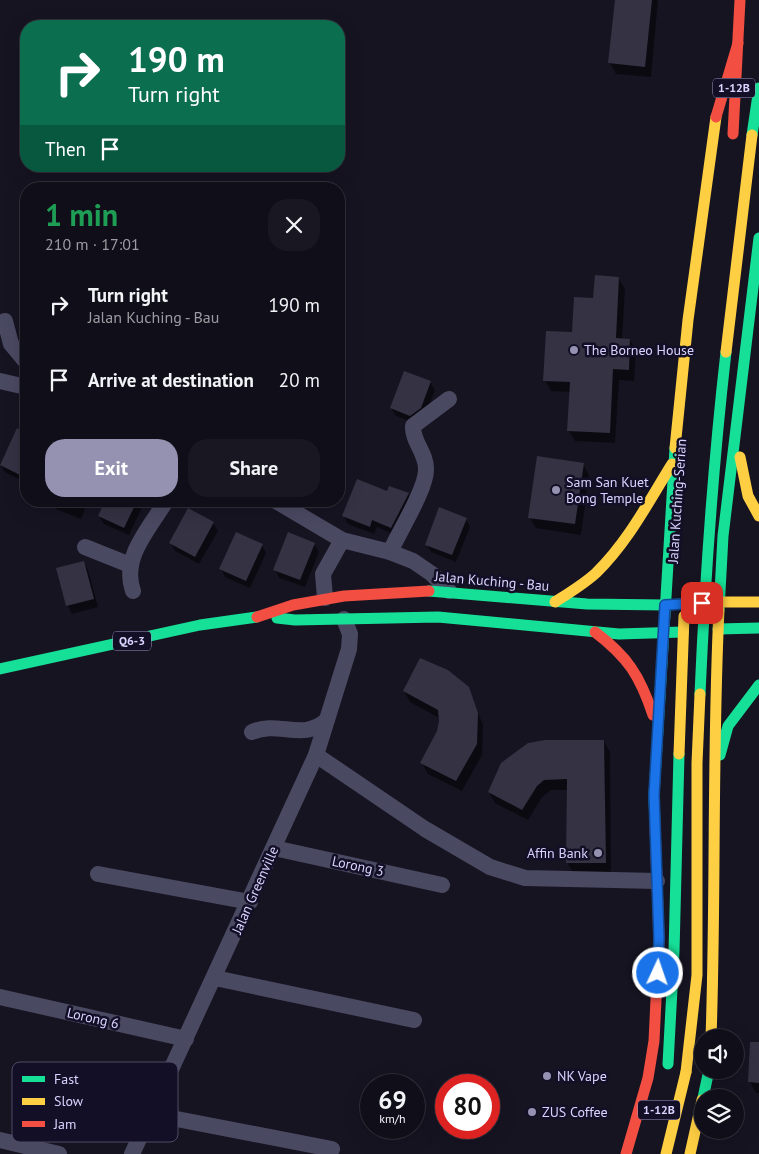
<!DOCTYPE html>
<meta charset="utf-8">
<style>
:root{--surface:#100f19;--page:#191822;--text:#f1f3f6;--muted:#9c9ca2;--line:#302f38;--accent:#9591b1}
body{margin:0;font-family:"PT Sans",sans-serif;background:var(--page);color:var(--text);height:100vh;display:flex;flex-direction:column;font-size:19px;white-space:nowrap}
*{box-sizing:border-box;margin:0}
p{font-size:16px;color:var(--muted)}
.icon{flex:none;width:28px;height:28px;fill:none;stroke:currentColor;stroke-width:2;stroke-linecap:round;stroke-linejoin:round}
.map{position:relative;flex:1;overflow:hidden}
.sheet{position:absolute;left:20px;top:182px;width:325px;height:325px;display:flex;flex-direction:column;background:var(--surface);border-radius:20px;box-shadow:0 5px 20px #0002,0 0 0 1px var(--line)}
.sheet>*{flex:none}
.banner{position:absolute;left:20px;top:20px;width:325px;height:152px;border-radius:20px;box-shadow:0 5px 20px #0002,0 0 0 1px var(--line);background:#0b6e4f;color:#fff;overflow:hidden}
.controls{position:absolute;left:694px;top:1029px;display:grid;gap:10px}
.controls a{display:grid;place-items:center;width:50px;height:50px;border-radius:50%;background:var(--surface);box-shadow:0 5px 20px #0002,0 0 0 1px var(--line);font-size:25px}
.speed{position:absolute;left:360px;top:1074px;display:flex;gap:10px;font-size:25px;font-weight:700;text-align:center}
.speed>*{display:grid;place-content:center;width:65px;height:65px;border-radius:50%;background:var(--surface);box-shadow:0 5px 20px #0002,0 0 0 1px var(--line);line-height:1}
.speed small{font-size:12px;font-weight:400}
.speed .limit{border:8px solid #d22;background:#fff;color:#111}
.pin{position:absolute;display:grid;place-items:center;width:42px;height:42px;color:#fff;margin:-21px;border-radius:10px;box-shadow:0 2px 8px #0006}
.me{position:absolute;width:55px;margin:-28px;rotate:3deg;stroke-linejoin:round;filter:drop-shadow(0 0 4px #0008)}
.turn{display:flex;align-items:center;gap:18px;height:105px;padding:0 25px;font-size:22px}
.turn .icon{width:65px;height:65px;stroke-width:2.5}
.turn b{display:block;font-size:35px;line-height:42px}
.then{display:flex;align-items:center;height:48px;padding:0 25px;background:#0003;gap:10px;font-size:19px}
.round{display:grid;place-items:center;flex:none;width:52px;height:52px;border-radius:20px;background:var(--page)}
.overview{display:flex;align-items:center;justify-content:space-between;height:85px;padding:0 25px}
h1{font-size:30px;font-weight:700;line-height:38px;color:#1e9e55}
.button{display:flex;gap:10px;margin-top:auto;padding:10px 25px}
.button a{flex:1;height:58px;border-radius:20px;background:var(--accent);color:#fff;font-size:20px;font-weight:700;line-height:58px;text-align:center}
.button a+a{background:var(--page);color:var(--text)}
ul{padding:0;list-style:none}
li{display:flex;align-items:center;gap:15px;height:75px;padding:0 25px}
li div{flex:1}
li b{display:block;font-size:19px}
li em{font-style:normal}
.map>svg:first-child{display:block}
</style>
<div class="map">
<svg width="759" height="1154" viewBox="0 0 759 1154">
<rect width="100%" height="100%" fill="#161421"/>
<!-- shadow -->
<g fill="#0007">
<path d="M616,0H658L651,77L616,74L610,63Z"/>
<path d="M618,278L625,289L622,340H630L636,351L634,381L619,380L615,443L575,441L568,430L570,392L551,391L545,381L595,300Z"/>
<path d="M430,382L435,390L425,416L415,423L396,416L391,408Z"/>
<path d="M17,430L26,434V483L5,472L0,464Z"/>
<path d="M583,464L589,475L581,535L536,528L530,518Z"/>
<path d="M388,492L408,494L412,502L396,535L377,527L374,534L348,524L344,516Z"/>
<path d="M51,501H88L81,519L56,509Z"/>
<path d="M106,501H145L129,535L104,524L99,516Z"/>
<path d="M466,519L470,527L456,562L431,552L426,544Z"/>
<path d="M213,523L218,531L199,564L175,551L171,543Z"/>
<path d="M314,544L319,552L305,587L279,578L275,569Z"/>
<path d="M262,545L266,553L250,588L225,577L221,568Z"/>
<path d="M84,562L88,570L98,607L72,614L68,606L58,569Z"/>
<path d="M468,688L483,725L482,755L462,791L428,774L422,763L439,732V718L410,702L404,691Z"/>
<path d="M604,741L610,752L611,873H573L567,862L568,790H551L542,797L528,820L495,803L489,792Z"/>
<path d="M759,1048V1093H756L750,1082Z"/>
</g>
<!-- building -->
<g fill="#343243">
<path d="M615,0H652L645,67L608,63Z"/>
<path d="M595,275L619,277L616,338L630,339L629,370L613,369L610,433L567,431L570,382L543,381L546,331L572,332L574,297L593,298Z"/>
<path d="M404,371L431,381L421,408L410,416L390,408Z"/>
<path d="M17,428L26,433V478L0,465Z"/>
<path d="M537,456L584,463L575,524L528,518Z"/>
<path d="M357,479L387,491L389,486L409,493L391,528L372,520L370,527L342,516Z"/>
<path d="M105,501H137L124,528L98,516Z"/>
<path d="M439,507L467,518L452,555L425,545Z"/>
<path d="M188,508L214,522L195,557L169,543Z"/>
<path d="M236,532L263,544L246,581L219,569Z"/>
<path d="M288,532L315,543L300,580L273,570Z"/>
<path d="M84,561L94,599L66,606L56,568Z"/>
<path d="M420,658L448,670L469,687L478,713L477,744L456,781L420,763L437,731L439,721L438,710L403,691Z"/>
<path d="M545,740H604L606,863H566L567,779L544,780L537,786L522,810L488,792L501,763L528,743Z"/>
<path d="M750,1042H759V1083L748,1082Z"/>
</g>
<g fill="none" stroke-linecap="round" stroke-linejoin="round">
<!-- street -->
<g stroke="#4a4962" stroke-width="16">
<path d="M5,321L11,344L26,362"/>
<path d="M0,381L26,387"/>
<path d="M276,501L342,540L390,552L413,561L432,574L449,591"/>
<path d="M85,547L130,565"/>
<path d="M390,552C399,532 426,489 426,470C427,454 412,441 413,426L449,399"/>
<path d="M133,591C121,558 149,529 166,501"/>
<path d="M325,598L323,574L342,540"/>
<path d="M252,732C279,720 303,742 327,720"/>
<path d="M316,755L425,829L490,867L525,878L657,881"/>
<path d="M274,848L442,885"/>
<path d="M98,874L250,902"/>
<path d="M215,978L414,1020"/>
<path d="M0,997L186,1039"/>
<path d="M151,1114L332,1149"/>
<path d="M0,1140L59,1154"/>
<path d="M132,1154L316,755L349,649L350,634L344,619"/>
</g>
<!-- fast -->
<g stroke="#16e098" stroke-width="11">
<path d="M752,135L759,88"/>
<path d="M429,591L587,604L665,605L720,602"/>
<path d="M719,610L723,536L759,238"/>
<path d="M277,618L295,620L438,617L619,634L683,632"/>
<path d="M718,629L759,628"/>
<path d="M0,669L200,625L257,617"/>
<path d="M720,755L728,726L759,685"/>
<path d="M655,826L654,795L675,448"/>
<path d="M703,1098L709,1070"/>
</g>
<!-- slow -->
<g stroke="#ffcf43" stroke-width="11">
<path d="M675,448L688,320L716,117"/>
<path d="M740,457L748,496L759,516"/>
<path d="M555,602C569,593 584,584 596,573C628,542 649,501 672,464"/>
<path d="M720,602H759"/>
<path d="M711,1038C716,895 712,753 719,610"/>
<path d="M666,1154L686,1072"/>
<path d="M690,1154L702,1100"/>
</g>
<!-- jam -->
<g stroke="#f24e42" stroke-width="11">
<path d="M716,117L738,43"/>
<path d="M733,134L740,0"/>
<path d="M257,617L293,605L344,596L429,591"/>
<path d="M595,632C628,657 640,676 653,715"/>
<path d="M626,1154L648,1078L654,1041L659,938L655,826"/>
</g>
<!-- fast-bridge -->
<g stroke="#16e098" stroke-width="11">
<path d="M700,694C705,580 713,466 726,352"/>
<path d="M668,1064L674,952L679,754"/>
</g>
<!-- slow-bridge -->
<g stroke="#ffcf43" stroke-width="11">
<path d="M726,352L752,135"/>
<path d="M679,754L684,616"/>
<path d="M686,1072L697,975V763L700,694"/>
</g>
</g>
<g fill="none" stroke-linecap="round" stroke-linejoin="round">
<!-- route casing -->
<g stroke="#114b97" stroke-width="12">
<path id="route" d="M658,973L659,938L654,795L665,605L702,603"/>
</g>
<!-- route -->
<use href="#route" stroke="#1a73e8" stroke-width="9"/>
</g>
<!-- markers -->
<g fill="#9591b1" stroke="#130f26" stroke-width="2">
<circle cx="574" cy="350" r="5"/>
<circle cx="556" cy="490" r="5"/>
<circle cx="598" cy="853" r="5"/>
<circle cx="547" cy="1076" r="5"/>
<circle cx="532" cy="1112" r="5"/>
</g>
<g text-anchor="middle" stroke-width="5" stroke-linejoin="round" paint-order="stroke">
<!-- shield labels -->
<g fill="#130f26" stroke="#9e99be" stroke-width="1">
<rect x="713" y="78.5" width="42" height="19" rx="4"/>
<rect x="113" y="631.5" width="38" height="19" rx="4"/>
<rect x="638" y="1100.5" width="42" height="19" rx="4"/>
</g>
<g font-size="12" font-weight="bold" fill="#d9d4ff">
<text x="734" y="92">1-12B</text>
<text x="132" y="645">Q6-3</text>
<text x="659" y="1114">1-12B</text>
</g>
<!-- poi labels -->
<g font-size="14" fill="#d9d4ff" stroke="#130f26" text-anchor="start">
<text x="584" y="355">The Borneo House</text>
<text x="566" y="487">Sam San Kuet<tspan x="566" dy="16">Bong Temple</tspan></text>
<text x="588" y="858" text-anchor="end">Affin Bank</text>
<text x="557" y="1081">NK Vape</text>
<text x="542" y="1117">ZUS Coffee</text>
</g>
<!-- street labels -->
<g font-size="14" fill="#d9d4ff" stroke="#130f26">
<text transform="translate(677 501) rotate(-86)" y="5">Jalan Kuching-Serian</text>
<text transform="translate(492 581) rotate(5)" y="5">Jalan Kuching - Bau</text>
<text transform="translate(358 866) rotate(12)" y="5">Lorong 3</text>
<text transform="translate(255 890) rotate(-66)" y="5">Jalan Greenville</text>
<text transform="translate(93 1018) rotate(13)" y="5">Lorong 6</text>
</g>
</g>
<!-- legend -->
<rect x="12" y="1062" width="166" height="80" rx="8" fill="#130f26" stroke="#4e4a67" stroke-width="1"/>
<rect x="22" y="1076" width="23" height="6" fill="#16e098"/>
<rect x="22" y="1098" width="23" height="7" fill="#ffcf43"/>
<rect x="22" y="1121" width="23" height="6" fill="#f24e42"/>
<g font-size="14" fill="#d9d4ff">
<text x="54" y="1084">Fast</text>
<text x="54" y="1106">Slow</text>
<text x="54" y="1129">Jam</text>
</g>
</svg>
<div class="controls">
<a><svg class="icon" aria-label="sound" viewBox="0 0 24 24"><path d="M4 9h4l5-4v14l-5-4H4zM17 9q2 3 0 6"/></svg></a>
<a><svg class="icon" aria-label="layers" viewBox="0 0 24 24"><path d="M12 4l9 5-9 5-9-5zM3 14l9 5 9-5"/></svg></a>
</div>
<div class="speed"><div>69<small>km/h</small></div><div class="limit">80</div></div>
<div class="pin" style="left:702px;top:603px;background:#d93025"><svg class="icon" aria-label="arrive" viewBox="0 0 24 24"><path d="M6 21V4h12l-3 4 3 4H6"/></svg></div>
<svg class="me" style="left:658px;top:973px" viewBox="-20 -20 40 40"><circle r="17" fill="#1a73e8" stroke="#fff" stroke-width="3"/><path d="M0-11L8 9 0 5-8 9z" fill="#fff"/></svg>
<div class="banner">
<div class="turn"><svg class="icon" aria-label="right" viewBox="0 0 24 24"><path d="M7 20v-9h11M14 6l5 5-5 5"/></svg><div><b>190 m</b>Turn right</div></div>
<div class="then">Then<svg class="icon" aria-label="arrive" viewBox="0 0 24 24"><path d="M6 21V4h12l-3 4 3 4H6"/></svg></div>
</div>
<section class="sheet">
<div class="overview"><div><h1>1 min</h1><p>210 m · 17:01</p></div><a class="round"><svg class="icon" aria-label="close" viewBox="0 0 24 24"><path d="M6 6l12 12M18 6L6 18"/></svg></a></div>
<ul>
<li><svg class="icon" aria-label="right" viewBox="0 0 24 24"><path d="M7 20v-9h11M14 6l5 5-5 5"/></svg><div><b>Turn right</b><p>Jalan Kuching - Bau</p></div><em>190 m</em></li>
<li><svg class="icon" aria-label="arrive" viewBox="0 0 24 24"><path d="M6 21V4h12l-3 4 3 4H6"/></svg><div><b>Arrive at destination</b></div><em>20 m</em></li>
</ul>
<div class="button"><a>Exit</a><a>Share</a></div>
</section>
</div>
